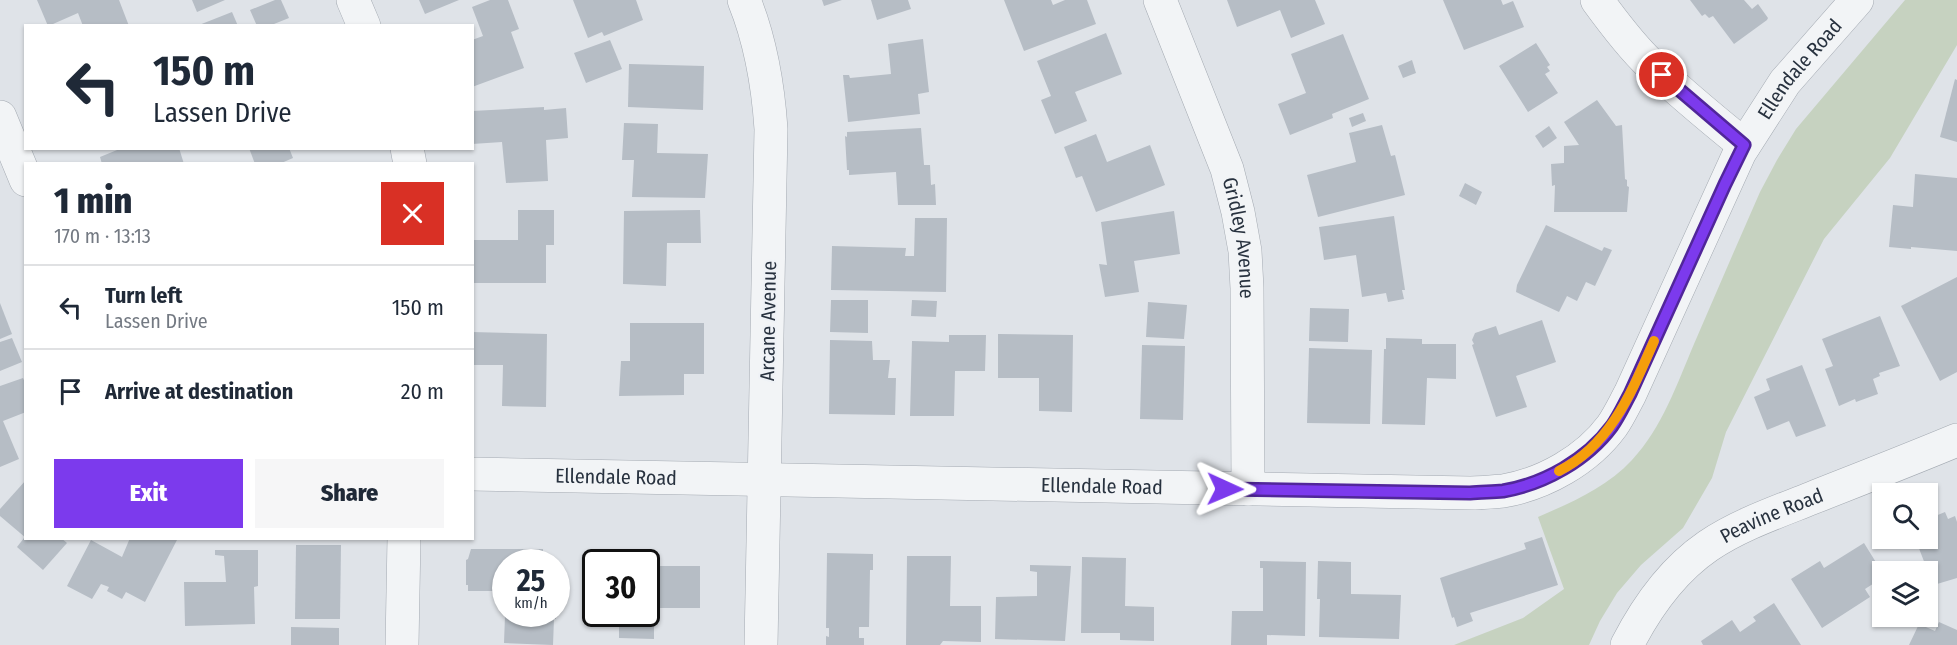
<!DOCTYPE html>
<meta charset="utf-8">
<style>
:root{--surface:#fff;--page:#f6f6f7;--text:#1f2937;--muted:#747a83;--line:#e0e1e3;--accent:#7c3aed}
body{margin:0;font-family:"Fira Sans Condensed",sans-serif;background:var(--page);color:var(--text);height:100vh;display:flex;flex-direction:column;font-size:22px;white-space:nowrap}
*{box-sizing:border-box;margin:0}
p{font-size:20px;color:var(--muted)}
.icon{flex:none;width:33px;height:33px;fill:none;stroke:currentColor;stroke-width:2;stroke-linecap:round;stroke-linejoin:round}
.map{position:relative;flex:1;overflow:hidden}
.side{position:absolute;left:24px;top:162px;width:450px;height:378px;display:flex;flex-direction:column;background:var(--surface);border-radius:0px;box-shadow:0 2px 4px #0004}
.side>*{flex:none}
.top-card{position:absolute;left:24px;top:24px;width:450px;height:126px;border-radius:0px;box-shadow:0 2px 4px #0004;background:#fff;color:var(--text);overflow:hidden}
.controls{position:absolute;left:1872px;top:483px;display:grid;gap:12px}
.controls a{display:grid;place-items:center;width:66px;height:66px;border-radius:0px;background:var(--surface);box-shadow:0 2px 4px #0004;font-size:30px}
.speed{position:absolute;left:492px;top:549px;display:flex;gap:12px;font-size:30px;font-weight:700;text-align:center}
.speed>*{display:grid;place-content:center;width:78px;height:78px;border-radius:50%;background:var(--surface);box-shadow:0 2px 4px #0004;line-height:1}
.speed small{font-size:15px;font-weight:400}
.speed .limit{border:3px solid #111;border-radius:9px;background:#fff;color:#111}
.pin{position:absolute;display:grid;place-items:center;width:51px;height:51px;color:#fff;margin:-26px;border:3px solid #fff;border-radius:50%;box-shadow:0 2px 6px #0007}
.me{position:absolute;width:66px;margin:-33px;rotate:91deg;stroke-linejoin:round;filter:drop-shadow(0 0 4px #0008)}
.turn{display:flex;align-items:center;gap:21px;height:126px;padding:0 30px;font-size:27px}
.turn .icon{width:78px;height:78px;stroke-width:2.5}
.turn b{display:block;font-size:42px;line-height:51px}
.round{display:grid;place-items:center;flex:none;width:63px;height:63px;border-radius:0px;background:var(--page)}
.headline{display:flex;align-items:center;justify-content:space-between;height:102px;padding:0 30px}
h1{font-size:36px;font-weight:800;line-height:45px}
.cta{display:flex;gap:12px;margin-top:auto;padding:12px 30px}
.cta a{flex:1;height:69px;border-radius:0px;background:var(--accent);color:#fff;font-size:24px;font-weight:800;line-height:69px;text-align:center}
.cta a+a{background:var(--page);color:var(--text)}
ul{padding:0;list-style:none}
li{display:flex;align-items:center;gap:18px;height:84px;padding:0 30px;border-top:2px solid var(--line)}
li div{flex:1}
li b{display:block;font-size:22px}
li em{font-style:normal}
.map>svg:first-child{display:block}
</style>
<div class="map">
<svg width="1957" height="645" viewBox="0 0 1957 645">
<rect width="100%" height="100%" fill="#dfe3e8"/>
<!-- green -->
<path fill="#c6d2c0" d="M1905,0H1957V45L1890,158L1824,239L1726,432L1712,478L1683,528L1641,565L1617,593L1600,621L1589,645H1454L1523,618L1564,589L1538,517C1572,502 1606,488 1632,460C1662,428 1677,384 1694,344C1716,293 1738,242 1760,192L1777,160L1796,129Z"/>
<!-- building -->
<g fill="#b6bdc5">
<path d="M37,0H119L129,26H83L78,13L53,24L54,26H48Z"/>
<path d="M192,0H225L197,12Z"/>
<path d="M275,0H281L289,18L269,26H257L250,10Z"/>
<path d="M419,0H459L425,14Z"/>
<path d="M490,0H508L519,29L511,32L524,68L472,87V40L483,36L472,7Z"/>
<path d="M573,0H636L643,20L604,36L602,32L588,38Z"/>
<path d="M822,0H842L824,6Z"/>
<path d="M871,0H908L911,9L877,20Z"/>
<path d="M1004,0H1051L1053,5L1065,0H1087L1096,24L1024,51Z"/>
<path d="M1227,0H1315L1325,24L1291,38L1280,10L1237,27Z"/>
<path d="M1443,0H1501L1503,5L1513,1L1524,27L1464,50Z"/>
<path d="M1690,0H1744L1752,9L1758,4L1768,18L1767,20L1734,44L1713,16L1709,18L1705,14L1702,16Z"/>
<path d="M232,12L238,26H199V25Z"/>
<path d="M1106,33L1122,74L1075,92L1087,121L1055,134L1041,100L1051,96L1037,61Z"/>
<path d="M1343,34L1369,99L1332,114L1333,118L1290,135L1278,104L1306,93L1291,54Z"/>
<path d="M923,39L929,92L918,94L920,114L848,122L843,75H849L850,78L891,74L888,44Z"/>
<path d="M610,40L622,69L586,83L574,53Z"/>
<path d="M1536,43L1550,65L1547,67L1550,71L1545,74L1558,93L1528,112L1499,66Z"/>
<path d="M1412,60L1416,73L1403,78L1398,66Z"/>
<path d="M629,64L704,66L703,110L628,107Z"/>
<path d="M1955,79L1957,80V142L1940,137Z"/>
<path d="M1597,100L1616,126L1622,125L1625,179L1627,180V186L1629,187L1627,212H1554L1555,185L1552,186L1551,164L1564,163V146L1579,145L1564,122Z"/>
<path d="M544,107V110L566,108L568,138L546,140L548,181L506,183L502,142L472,144V111Z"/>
<path d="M1363,113L1366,121L1352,127L1349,118Z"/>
<path d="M624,123L658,124L657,153L708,154L705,198L632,197L634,160H622Z"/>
<path d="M1382,125L1391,156L1395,155L1405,195L1318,217L1307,175L1356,162L1349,133Z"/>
<path d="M1549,126L1557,138L1543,148L1535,136Z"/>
<path d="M921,128L924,165H930L931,185L935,184L936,205H898L896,172L849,175V170H847L845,136L847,137V132Z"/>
<path d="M1096,134L1107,162L1150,145L1165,185L1096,212L1082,176L1076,178L1064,147Z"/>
<path d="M122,148H179L184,164H102L100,157Z"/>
<path d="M249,148H289L293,158L279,164H255Z"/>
<path d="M1915,174L1957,178V251L1911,247V249L1889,247L1893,205L1913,207Z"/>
<path d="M1465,183L1482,192L1476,205L1459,196Z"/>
<path d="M518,210H554V245H546V283H472V240H518Z"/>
<path d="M700,210L701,243H667L666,286L623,284L624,211Z"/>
<path d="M1174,211L1180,254L1134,261L1139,292L1105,297L1099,264L1107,265L1101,222Z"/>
<path d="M1394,216L1405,290H1402L1404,299L1388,302L1386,293L1362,297L1356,255L1324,260L1319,227Z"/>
<path d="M915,218H947L946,292L831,290L832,246L906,248L905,256H914Z"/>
<path d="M1546,225L1602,251L1604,247L1612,250L1595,286L1586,282L1577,301L1567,296L1559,312L1516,292L1517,285Z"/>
<path d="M1957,277V372L1940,381L1901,306Z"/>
<path d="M831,300H868V333L830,332Z"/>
<path d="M912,300L937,301L936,317L911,316Z"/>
<path d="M1148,302L1187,305L1184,339L1146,337Z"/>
<path d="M0,303L12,334L0,339Z"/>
<path d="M1310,308L1349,309L1348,342L1309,341Z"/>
<path d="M1880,316L1900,366L1879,373L1880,376L1873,379L1878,394L1856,402L1855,399L1839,406L1825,369L1833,366L1822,339Z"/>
<path d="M1542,320L1556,362L1516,376L1527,407L1496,417L1472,345L1474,344L1472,340L1475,333L1496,326L1499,335Z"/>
<path d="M630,323H704V374H684V395L619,396L621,361H630Z"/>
<path d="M472,332L547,334L546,407L502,406L503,365H472Z"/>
<path d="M998,334L1073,335L1072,412L1039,411V378H998Z"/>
<path d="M949,335H986L985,371H955L954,416H910L912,341L949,342Z"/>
<path d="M12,338L22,362L0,371V342Z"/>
<path d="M1386,338L1422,339V344H1456V379L1427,378L1425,425L1382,424L1384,349H1386Z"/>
<path d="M830,340L872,341L873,360H890L888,378H896L895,415L829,414Z"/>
<path d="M1142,345L1185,346L1183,420L1140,419Z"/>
<path d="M1309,348L1372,350L1370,424L1307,423Z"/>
<path d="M1802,365L1826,426L1796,437L1789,421L1767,430L1754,397L1770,390L1766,379Z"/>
<path d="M23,378L26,385V412L3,421L19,459L0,467V386Z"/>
<path d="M26,480V538L0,516V509Z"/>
<path d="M1945,512L1948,519L1955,516L1957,522V578L1937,584L1928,562L1925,564L1915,538H1928V519Z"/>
<path d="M1542,537L1558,585L1470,613L1473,621L1457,627L1454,617L1452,618L1440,578L1526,549L1524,543Z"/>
<path d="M24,538H61L67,543L43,570L17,547Z"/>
<path d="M130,538H178L145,602L126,592L122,599L107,591L109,587L101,584L92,599L67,586L91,540L122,557Z"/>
<path d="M1864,543L1882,572V578L1865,589L1870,597L1822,628L1791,579L1820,561L1824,568Z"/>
<path d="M296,545H341L340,619H295Z"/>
<path d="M471,549H543V562H506V591H468V585H466V560L468,559Z"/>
<path d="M215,550H258V586L254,587L255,624L185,626L184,582H226L224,556L215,555Z"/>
<path d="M827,553L873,554V570H870L869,627H859V638H864V645H826V636L829,637V628H826Z"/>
<path d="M907,556H951L950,606H981V642L943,641L940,645H906Z"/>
<path d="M1082,557L1126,558L1125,606L1154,607V641L1120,640V633H1081Z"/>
<path d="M1260,561L1306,562L1305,636L1267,635V645H1231L1232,611H1263V568H1260Z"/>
<path d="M1318,561L1351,562V594L1401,595L1399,639L1319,637L1320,599H1317Z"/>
<path d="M1030,565L1071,566L1065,641L995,639L996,597L1037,596V572L1030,571Z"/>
<path d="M646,566H700V608H654V639L619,638V618H598V614H646Z"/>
<path d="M1774,603L1801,645H1703L1701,641L1732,620L1740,632L1756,621L1753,617Z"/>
<path d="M514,614H556V619H554L553,645L504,643L505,616H514Z"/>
<path d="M1939,622L1957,630V645H1909L1919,624L1935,631Z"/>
<path d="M291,627L339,628V645H291Z"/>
</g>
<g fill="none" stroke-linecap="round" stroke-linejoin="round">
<!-- minor casing -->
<g stroke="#a4aab2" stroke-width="34">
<g id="minor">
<path d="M353,0L364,26"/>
<path d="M744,0C761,42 768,84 771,129L761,645"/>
<path id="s1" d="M1160,0L1227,169L1238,212L1245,251L1247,288L1248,489"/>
<path d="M1597,0C1613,22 1630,45 1650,64C1680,93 1712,119 1744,145"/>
<path d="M0,117L26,180"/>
<path d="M407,148L410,164"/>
<path id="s2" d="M472,474L1470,493C1481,493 1492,492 1503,491C1544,484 1587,460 1612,426C1619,416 1624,405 1630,394L1740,152L1785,82L1857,0"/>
<path d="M402,645L404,538"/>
<path id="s3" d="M1627,645C1646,608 1673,570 1708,546C1739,525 1777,512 1812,498C1860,479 1909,460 1957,440"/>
</g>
</g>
<!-- minor -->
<use href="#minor" stroke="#f2f4f6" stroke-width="33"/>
</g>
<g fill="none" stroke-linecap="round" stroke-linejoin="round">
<!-- route casing -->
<g stroke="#51269a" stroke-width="15">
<path id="route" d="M1225,489L1470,493C1481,492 1492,492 1503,491C1544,484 1587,460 1612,426C1619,416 1624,405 1630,394L1725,184L1744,145L1662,75"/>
</g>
<!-- route -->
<use href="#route" stroke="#7c3aed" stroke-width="10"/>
<!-- slow -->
<path stroke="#f59e0b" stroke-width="10" d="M1559,471C1611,445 1632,391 1654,341"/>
</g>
<g text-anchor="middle" stroke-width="4.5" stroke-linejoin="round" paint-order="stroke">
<!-- street labels -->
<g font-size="20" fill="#28323f" stroke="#eff2f6">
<text dy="7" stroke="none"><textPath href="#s2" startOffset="1566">Ellendale Road</textPath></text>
<text dy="7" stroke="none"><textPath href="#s1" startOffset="252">Gridley Avenue</textPath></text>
<text transform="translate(768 321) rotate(-89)" y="7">Arcane Avenue</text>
<text dy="7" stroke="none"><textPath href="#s2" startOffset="144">Ellendale Road</textPath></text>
<text dy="7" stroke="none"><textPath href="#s2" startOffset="630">Ellendale Road</textPath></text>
<text dy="7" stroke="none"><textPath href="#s3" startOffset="200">Peavine Road</textPath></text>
</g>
</g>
</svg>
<div class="controls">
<a><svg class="icon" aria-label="search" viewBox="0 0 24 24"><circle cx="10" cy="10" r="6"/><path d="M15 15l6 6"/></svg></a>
<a><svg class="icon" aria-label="layers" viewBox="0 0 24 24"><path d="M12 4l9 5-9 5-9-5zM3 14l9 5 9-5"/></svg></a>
</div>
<div class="speed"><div>25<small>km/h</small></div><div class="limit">30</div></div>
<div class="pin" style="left:1662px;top:75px;background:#d93025"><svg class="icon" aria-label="arrive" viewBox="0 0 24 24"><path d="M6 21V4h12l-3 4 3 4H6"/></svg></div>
<svg class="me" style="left:1225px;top:489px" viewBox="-20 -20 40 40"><path d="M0-17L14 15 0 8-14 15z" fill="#7c3aed" stroke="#fff" stroke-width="4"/></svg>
<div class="top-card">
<div class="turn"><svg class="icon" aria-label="left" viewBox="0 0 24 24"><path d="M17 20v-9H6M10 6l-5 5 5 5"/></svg><div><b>150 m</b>Lassen Drive</div></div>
</div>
<section class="side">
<div class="headline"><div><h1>1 min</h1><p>170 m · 13:13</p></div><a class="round" style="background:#d93025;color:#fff"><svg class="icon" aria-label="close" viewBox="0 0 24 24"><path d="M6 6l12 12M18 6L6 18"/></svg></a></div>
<ul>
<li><svg class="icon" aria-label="left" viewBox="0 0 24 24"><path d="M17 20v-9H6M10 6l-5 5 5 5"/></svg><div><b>Turn left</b><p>Lassen Drive</p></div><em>150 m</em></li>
<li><svg class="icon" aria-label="arrive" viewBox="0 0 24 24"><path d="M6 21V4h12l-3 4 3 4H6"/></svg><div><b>Arrive at destination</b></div><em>20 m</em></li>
</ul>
<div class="cta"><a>Exit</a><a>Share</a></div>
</section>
</div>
